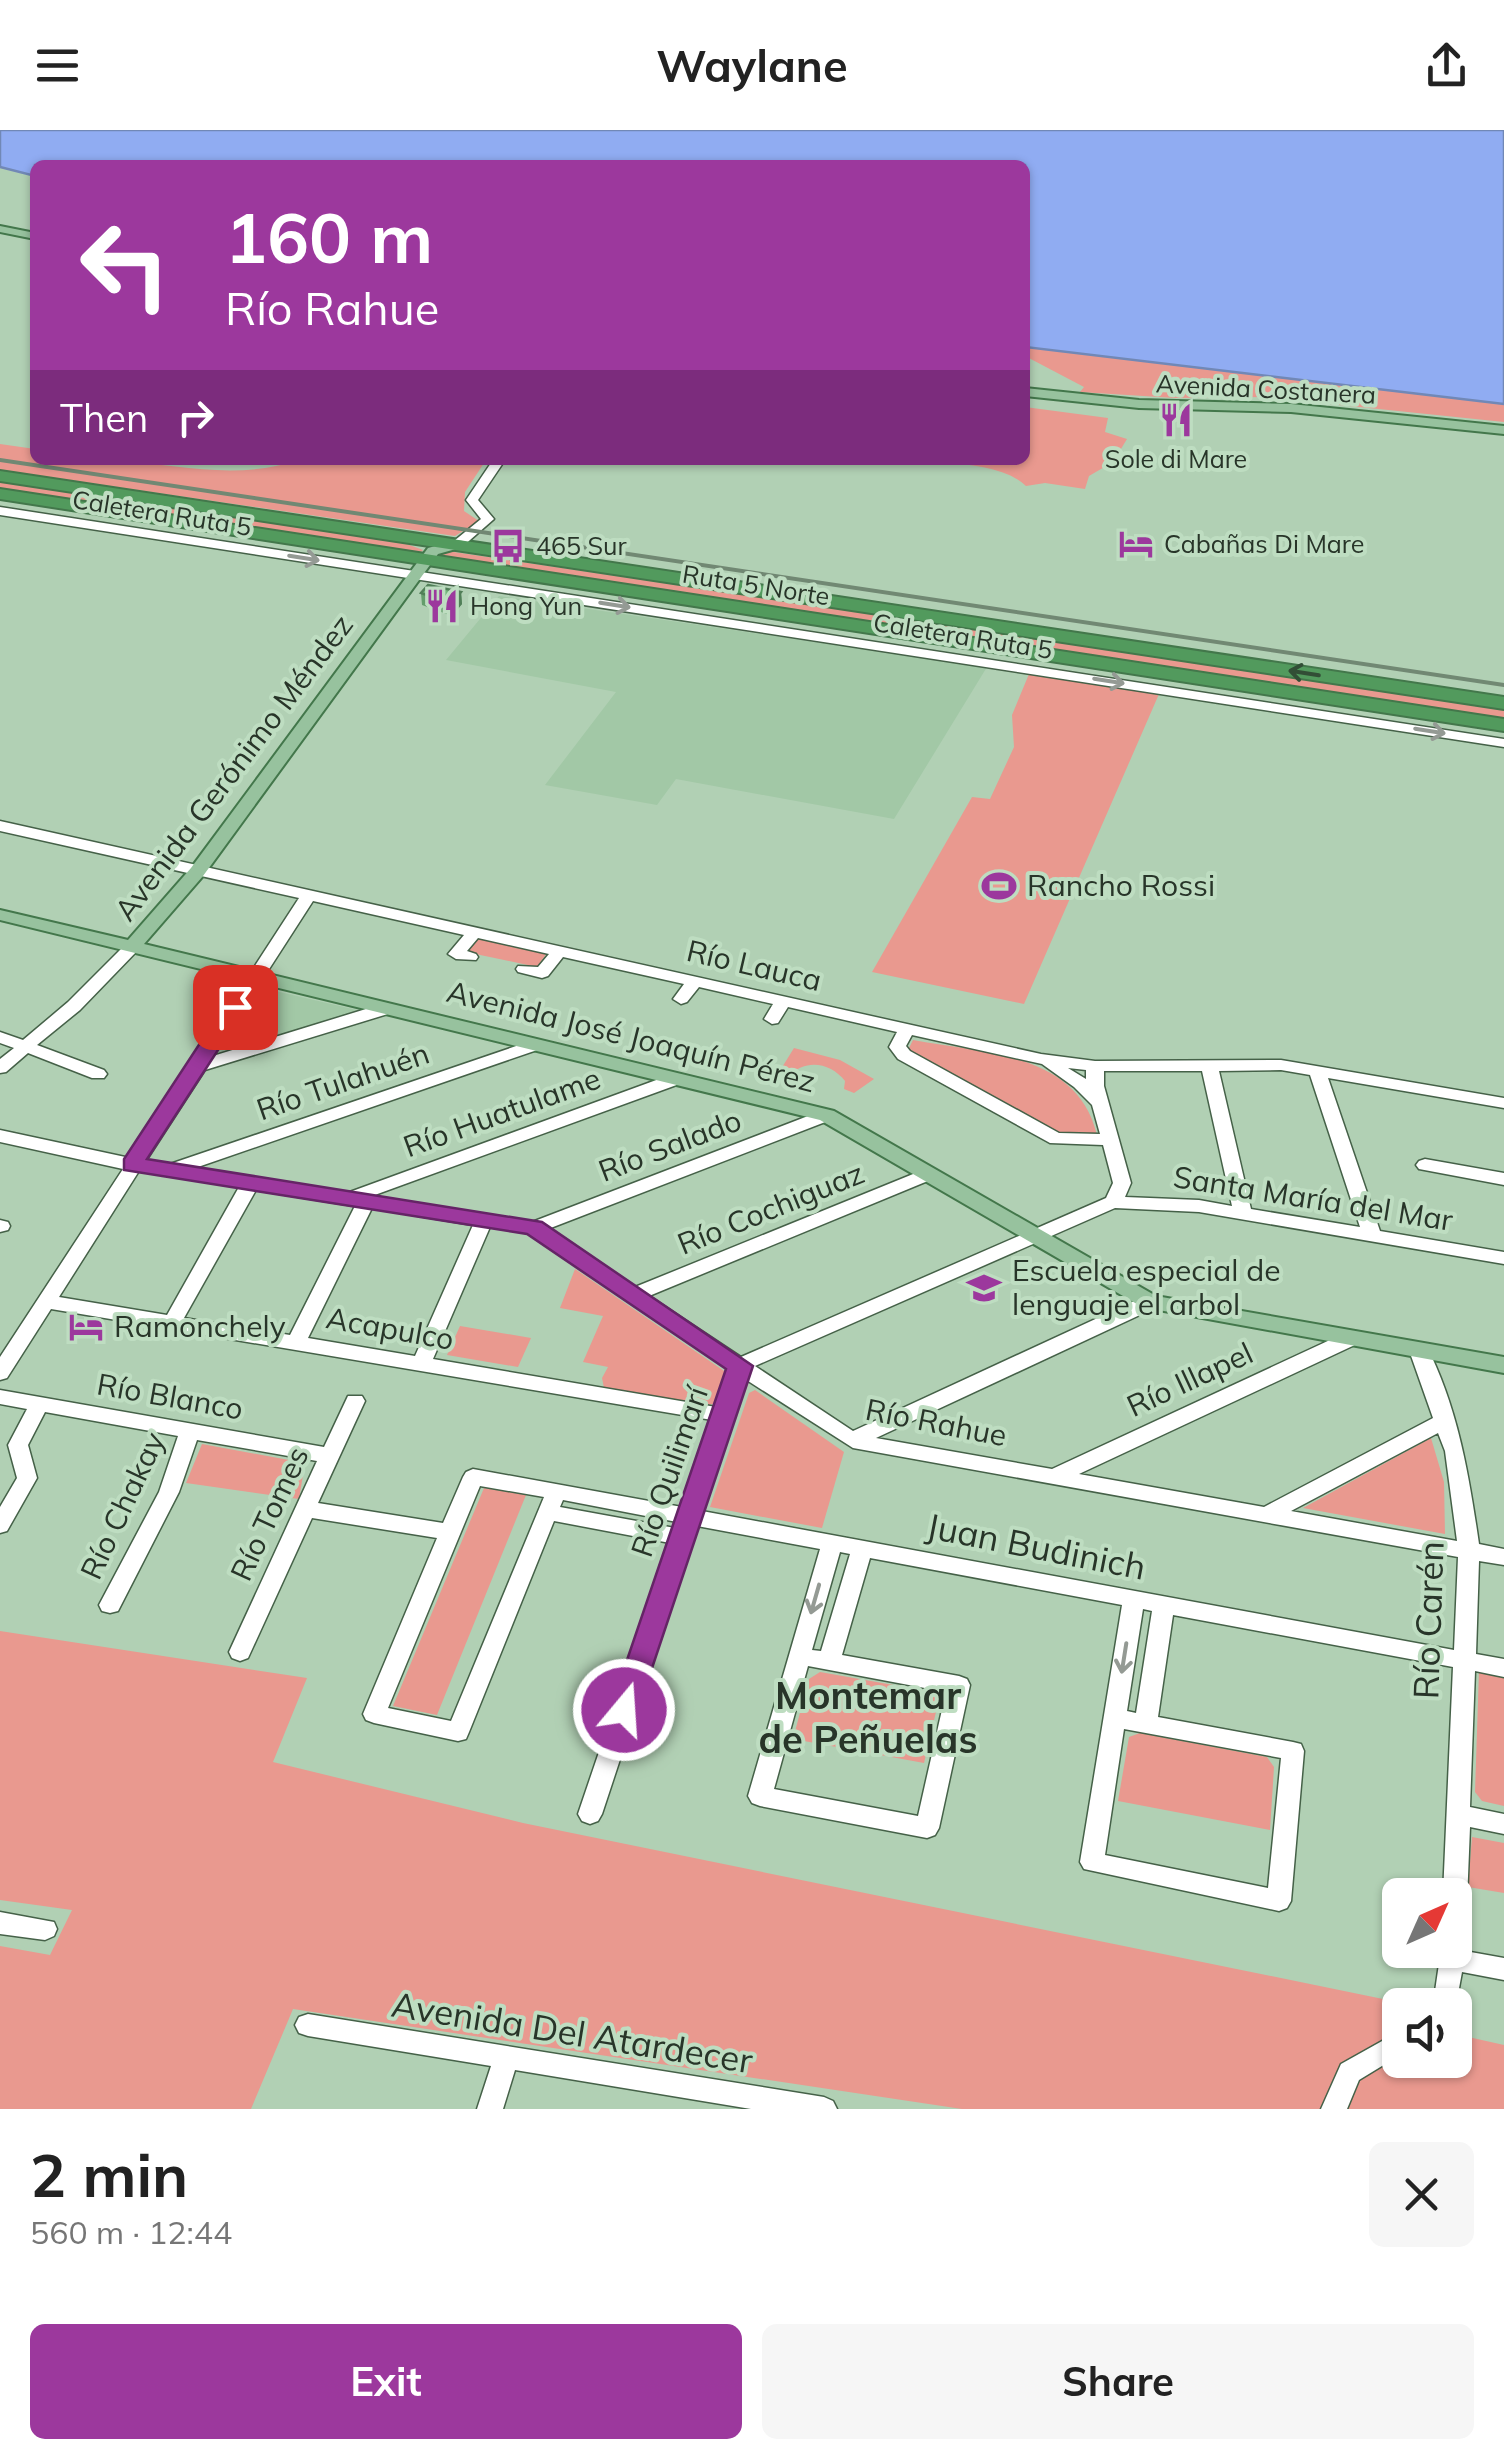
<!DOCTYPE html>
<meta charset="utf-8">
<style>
:root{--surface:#fff;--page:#f6f6f6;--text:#222;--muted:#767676;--accent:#9c389d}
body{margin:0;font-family:Mulish,sans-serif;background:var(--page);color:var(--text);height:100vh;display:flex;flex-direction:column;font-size:38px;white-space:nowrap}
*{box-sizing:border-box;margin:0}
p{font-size:32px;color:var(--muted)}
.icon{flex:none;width:55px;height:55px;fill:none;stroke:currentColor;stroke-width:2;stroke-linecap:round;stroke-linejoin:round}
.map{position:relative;height:1979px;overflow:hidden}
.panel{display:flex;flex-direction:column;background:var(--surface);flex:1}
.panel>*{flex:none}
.top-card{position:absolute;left:30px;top:30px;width:1000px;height:305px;border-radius:15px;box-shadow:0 2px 8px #0004;background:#9c389d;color:#fff;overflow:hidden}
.needle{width:65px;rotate:45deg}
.tools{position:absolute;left:1382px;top:1748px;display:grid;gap:20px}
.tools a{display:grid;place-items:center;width:90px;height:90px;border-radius:15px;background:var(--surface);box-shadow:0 2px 8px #0004;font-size:50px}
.pin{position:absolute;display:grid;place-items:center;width:85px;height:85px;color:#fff;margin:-42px;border-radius:20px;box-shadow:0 5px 15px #0006}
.me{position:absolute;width:110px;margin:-55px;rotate:18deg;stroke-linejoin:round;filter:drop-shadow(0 0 8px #0008)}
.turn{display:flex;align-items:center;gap:35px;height:210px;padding:0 30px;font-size:45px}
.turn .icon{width:130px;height:130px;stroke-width:2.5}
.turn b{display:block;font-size:70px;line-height:85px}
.then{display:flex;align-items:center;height:95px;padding:0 30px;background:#0003;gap:20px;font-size:38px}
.round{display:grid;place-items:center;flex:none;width:105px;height:105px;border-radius:15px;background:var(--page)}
.summary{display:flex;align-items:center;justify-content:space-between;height:170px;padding:0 30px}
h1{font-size:60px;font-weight:700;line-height:75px}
.button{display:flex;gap:20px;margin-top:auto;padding:20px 30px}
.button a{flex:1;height:115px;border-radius:15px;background:var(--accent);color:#fff;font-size:40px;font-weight:700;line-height:115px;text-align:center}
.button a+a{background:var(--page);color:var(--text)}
header{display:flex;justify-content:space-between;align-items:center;height:130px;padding:0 30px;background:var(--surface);font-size:45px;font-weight:700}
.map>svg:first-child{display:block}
</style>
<header><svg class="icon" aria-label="menu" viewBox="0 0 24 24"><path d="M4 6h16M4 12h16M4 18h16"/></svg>Waylane<svg class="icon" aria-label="share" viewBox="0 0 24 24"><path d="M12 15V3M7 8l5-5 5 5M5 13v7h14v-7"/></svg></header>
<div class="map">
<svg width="1504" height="1979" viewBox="0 0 1504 1979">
<rect width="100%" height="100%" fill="#b1d0b4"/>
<!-- built -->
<g fill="#a2c8a6">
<path d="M499,466L987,537L894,689L676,649L657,675L545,655L616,562L446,530Z"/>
<path d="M267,859L361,881L221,927Z"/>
</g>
<!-- green -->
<g fill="#e9998f">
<path d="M1025,185L1504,237V292L1264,267L1175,268L1080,262L1084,257L1025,226Z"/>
<path d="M1025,277L1108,288L1105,302L1127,309L1113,332L1089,346L1085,359L1045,353L1026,356C993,324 906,336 859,330H1025Z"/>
<path d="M0,314L35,319V330C63,330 93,328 121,330C179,336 241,350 298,330H486L465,362L464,381L479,391L455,406L0,340Z"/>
<path d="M0,350L396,410L423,420L419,424L0,360Z"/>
<path d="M447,421L1504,577V591L435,427Z"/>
<path d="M1029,544L1159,564L1024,874L872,842L972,667L990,669L1014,617L1012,585Z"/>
<path d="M478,807L547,823L537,837L466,822Z"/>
<path d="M913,910C983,923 1077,922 1097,1005L1063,1009L907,922Z"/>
<path d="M794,918L840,930L874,949L854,963L844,959L845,951C831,933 806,928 789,946L781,939Z"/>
<path d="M575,1139L730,1245L719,1273L707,1275L604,1258L602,1248L608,1237L583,1232L603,1186L560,1178Z"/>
<path d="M460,1196L531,1208L518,1237L447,1225Z"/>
<path d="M755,1260L844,1322L822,1398L710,1377L749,1263Z"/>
<path d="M1431,1308L1444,1352L1445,1404L1303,1378Z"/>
<path d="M202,1314L305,1333L299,1369L186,1353Z"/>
<path d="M484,1358L526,1365L437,1585L393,1576Z"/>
<path d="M0,1501L307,1548L273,1632L523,1693L1383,1869L1400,1883V1930H1455V1904L1504,1915V1979H962L293,1879L251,1979H0V1816L50,1825L72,1780L0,1770Z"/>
<path d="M1479,1541L1504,1546V1676L1482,1671L1475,1662Z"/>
<path d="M820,1542L933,1562L939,1569L924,1633L793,1609L809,1549Z"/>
<path d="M1140,1603L1267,1627L1274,1637L1270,1700L1118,1671L1129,1607Z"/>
<path d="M1472,1707L1504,1713V1763L1468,1757Z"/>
</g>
<!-- water -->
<path fill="#90acf2" stroke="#7188b6" stroke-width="2.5" d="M0,0H1504V274L1025,217V35H35V46L0,37Z"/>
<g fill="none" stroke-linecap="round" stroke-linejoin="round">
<!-- minor casing -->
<g stroke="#456148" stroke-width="3">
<g id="minor">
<path d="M493,330H505L478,370L494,389L462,417H454V411L481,389L466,370Z"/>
<path d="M0,377L1504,609V617L0,385Z"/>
<path d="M0,691L1041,924L1095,931L1281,930L1504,968V978L1328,948L1380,1101L1504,1122V1134L1199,1082L1115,1078L755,1236L853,1301L1143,1167H1157L1160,1172L1157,1177L876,1308L1052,1339L1345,1203H1359L1362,1208L1359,1213L1079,1344L1264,1377L1433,1288L1409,1220L1412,1215H1426C1458,1278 1469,1345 1479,1414L1504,1419V1435L1479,1431L1476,1524L1504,1529V1547L1475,1541L1470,1677L1504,1684V1704L1470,1697L1467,1771L1463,1778L1455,1781V1765H1443L1453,1537L1173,1485L1158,1587L1293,1612L1301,1614L1304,1621L1291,1771L1287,1778L1279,1781L1084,1739L1080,1732L1122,1475L870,1428L842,1525L959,1546L967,1549L970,1555L939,1698L935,1705L927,1708L760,1676L752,1673L748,1666L820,1419L697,1396L602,1684L598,1691L590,1694L582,1691L578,1684L670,1413L554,1391L469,1602L466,1609L458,1611L374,1593L366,1590L363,1584L437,1408L312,1388L248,1528L240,1531L232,1528L229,1522L317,1331L197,1310L179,1362L118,1481L110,1483L102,1481L99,1475L159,1362L178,1306L45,1282L28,1315L37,1348L7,1401L0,1403V1377L17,1348L8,1315L27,1279L0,1274V1260L324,1317L348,1266H362L365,1271L318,1373L443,1393L463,1347L466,1342L473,1339L682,1377L712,1290L51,1179L7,1248L0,1250V1227L123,1039L0,1012V1000L130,1028L299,768L0,701ZM313,771L464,805L448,824L456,829L476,830L478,827L476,824L467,821L478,808L549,824L538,837L518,836L516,839L518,842L542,848L548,846L563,827L684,854L673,869L681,874L687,872L699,857L773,874L764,889L772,894L778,893L788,877L897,902L889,917L898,929L1050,1013L1103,1015L1113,1053L1106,1068L741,1227L649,1166L935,1048L938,1044L935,1040H923L635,1157L548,1099L833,989L836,985L833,981H821L532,1092L372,1066L682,953L685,949L682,945H670L347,1063L195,1038L540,919L542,915L540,911L534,910L170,1034L146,1031L205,940L391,883L393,879L391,875H379L213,926ZM912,905L1042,934L1074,957L1092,975L1100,1004L1059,1003L910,921L906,916ZM1068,938L1086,940V950V949ZM1281,940L1310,945L1360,1097L1251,1079L1219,941ZM1104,941H1202L1232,1076L1199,1070L1125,1067L1131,1053L1104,956ZM139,1041L239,1057L167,1185L59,1167ZM256,1060L355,1076L290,1205L184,1188ZM372,1078L473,1095L415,1226L308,1208ZM490,1097L528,1103L729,1238L716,1277L433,1229ZM745,1249L853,1318L1458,1427L1454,1520L702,1381ZM1438,1303L1445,1321L1457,1411L1291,1381ZM480,1356L544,1367L451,1591L388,1578ZM563,1370L677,1392L675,1398L560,1377ZM840,1422L850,1424L821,1521L812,1520ZM1143,1479L1152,1481L1136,1583L1127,1581ZM808,1536L946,1562L918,1686L774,1659ZM1124,1599L1281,1628L1268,1758L1105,1725Z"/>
<path d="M132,812L138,814L140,817L138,820L80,880L37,915L104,940L107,944L104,948H92L28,923L6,942L0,943V929L14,918L0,913V902L23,910L68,872L126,814Z"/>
<path d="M1425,1029L1504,1043V1055L1419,1039L1416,1035L1419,1031Z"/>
<path d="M0,1090L8,1092L10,1096L8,1100L0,1102Z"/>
<path d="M0,1782L54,1792L57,1799L54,1806L45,1810L0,1804Z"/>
<path d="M1455,1810L1462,1812L1465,1821L1504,1828V1850L1462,1842L1455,1880V1875H1433L1441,1820H1455Z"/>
<path d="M308,1884L824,1967L833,1971L837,1979H751L515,1940L503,1979H477L491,1936L308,1906L299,1903L295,1895L299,1887Z"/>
<path d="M1400,1901V1925L1359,1950L1347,1979H1321L1341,1934Z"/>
</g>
</g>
<!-- major casing -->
<g stroke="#43774b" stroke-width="4">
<g id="major">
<path d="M0,96L35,103V109L0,102Z"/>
<path d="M1025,258L1139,270L1291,274L1504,296V304L1291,282L1139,278L1025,266Z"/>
<path d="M458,410L463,411V417L438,424L203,746L144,814L834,981L1156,1166L1504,1227V1243L1142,1177L820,990L0,790V780L128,810L191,738L428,418Z"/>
</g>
</g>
<!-- highway casing -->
<g stroke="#43774b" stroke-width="4">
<g id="highway">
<path d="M0,341L1504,567V579L0,351Z"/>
<path d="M0,359L1504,589V601L0,369Z"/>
</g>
</g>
<!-- minor -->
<use href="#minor" fill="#fff" fill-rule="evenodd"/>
<!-- major -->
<use href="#major" fill="#97c29e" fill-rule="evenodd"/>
<!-- highway -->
<use href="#highway" fill="#529a5d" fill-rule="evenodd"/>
<!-- rail -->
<path stroke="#718873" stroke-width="4" d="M0,330L1504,555"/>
</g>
<!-- wall -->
<path fill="#649d6c" d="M461,462L462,474L452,486L422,475L421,463Z"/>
<!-- shaded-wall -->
<path fill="#517f58" d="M461,462L462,474L452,486L451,474Z"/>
<!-- building -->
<path fill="#74b67d" stroke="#517f58" stroke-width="2.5" d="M428,455L461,462L451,474L421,463Z"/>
<!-- one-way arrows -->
<defs><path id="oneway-shaft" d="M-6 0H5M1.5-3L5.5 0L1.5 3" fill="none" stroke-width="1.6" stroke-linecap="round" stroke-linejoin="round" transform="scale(2.5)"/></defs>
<g stroke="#949a94">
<use href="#oneway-shaft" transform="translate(304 428) rotate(9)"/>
<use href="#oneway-shaft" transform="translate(615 475) rotate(9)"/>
<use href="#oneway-shaft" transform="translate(1109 551) rotate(9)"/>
<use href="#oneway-shaft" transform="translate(1430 601) rotate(9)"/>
<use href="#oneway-shaft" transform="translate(815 1469) rotate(106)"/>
<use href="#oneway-shaft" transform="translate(1124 1528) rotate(99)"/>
</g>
<use stroke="#324e36" href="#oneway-shaft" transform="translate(1304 543) rotate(-171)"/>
<!-- route -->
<path fill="#9c389d" stroke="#652466" stroke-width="2.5" d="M235,871L246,877L147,1029L542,1092L753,1236L635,1589H614L610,1580L726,1239L527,1104L124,1040V1029L227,872Z"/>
<!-- icons -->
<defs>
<g id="restaurant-bare" transform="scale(2.7)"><path d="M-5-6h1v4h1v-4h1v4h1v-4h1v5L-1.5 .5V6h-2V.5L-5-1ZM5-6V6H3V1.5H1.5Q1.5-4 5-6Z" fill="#9c389d" stroke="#beddc1" stroke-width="2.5" paint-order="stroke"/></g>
<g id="hotel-bare" transform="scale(2.7)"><path d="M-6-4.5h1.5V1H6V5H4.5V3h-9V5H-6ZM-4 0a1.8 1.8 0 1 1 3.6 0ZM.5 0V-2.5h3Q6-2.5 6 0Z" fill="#9c389d" stroke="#beddc1" stroke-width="2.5" paint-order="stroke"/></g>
<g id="bus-bare" transform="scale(2.7)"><path d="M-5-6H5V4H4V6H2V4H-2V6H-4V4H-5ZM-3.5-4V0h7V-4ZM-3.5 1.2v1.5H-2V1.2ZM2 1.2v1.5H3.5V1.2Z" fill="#9c389d" stroke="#beddc1" stroke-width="2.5" paint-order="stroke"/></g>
<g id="stadium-bare" transform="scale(2.7)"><path d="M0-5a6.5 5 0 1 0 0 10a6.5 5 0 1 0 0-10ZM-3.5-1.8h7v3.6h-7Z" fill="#9c389d" stroke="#beddc1" stroke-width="2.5" paint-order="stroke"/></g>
<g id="school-bare" transform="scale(2.7)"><path d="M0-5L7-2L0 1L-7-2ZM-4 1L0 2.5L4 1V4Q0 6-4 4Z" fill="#9c389d" stroke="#beddc1" stroke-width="2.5" paint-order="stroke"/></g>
</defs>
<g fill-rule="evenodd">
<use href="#restaurant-bare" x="1176" y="290"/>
<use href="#hotel-bare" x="1136" y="414"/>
<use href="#bus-bare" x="508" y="416"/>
<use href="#restaurant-bare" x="442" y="476"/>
<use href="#stadium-bare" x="999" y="756"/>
<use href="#school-bare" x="984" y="1158"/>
<use href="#hotel-bare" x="86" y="1197"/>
</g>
<g text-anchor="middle" stroke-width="8" stroke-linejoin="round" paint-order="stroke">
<!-- far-street labels -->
<g font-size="25" fill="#283529" stroke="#beddc1">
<text transform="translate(1266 259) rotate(3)" y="9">Avenida Costanera</text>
<text transform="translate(162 383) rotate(9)" y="9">Caletera Ruta 5</text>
<text transform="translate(756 455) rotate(9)" y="9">Ruta 5 Norte</text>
<text transform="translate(963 506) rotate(9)" y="9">Caletera Ruta 5</text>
</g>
<!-- far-poi labels -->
<g font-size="25" fill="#283529" stroke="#beddc1" text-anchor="start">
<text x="1176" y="338" text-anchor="middle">Sole di Mare</text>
<text x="1164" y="423">Cabañas Di Mare</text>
<text x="536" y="425">465 Sur</text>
<text x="470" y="485">Hong Yun</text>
</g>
<!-- street labels -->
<g font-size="30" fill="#283529" stroke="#beddc1">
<text transform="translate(234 638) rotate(-53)" y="10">Avenida Gerónimo Méndez</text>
<text transform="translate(754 836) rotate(13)" y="10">Río Lauca</text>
<text transform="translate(631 907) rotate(14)" y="10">Avenida José Joaquín Pérez</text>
<text transform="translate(343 952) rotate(-19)" y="10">Río Tulahuén</text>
<text transform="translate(502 983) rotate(-20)" y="10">Río Huatulame</text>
<text transform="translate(670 1016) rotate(-21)" y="10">Río Salado</text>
<text transform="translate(1313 1069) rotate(9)" y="10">Santa María del Mar</text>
<text transform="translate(771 1079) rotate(-22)" y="10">Río Cochiguaz</text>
<text transform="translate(390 1199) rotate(10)" y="10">Acapulco</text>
<text transform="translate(1190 1250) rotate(-25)" y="10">Río Illapel</text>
<text transform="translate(170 1267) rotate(10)" y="10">Río Blanco</text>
<text transform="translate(936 1293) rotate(11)" y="10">Río Rahue</text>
<text transform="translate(670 1342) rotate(-71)" y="10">Río Quilimarí</text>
<text transform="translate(123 1376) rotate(-65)" y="10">Río Chakay</text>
<text transform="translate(270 1384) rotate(-65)" y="10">Río Tomes</text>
</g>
<!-- poi labels -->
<g font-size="30" fill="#283529" stroke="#beddc1" text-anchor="start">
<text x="1027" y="766">Rancho Rossi</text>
<text x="1012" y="1151">Escuela especial de<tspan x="1012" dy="34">lenguaje el arbol</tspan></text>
<text x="114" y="1207">Ramonchely</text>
</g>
<!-- near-street labels -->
<g font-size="35" fill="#283529" stroke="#beddc1">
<text transform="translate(1036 1417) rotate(11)" y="12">Juan Budinich</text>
<text transform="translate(1429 1490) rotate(-88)" y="12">Río Carén</text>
<text transform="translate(572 1903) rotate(9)" y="12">Avenida Del Atardecer</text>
</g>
<!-- near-neighbourhood labels -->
<g font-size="38" font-weight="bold" fill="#283529" stroke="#beddc1">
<text x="868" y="1579">Montemar<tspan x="868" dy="44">de Peñuelas</tspan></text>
</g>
</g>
</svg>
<div class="tools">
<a><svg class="needle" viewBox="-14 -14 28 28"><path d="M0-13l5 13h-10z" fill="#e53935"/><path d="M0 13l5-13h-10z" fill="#767676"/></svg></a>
<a><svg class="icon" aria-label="sound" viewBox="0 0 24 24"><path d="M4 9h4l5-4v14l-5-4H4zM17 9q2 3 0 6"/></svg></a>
</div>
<div class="pin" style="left:235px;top:877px;background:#d93025"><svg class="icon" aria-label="arrive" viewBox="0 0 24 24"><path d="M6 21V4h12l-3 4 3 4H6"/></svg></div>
<svg class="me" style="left:624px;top:1580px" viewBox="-20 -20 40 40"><circle r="17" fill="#9c389d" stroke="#fff" stroke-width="3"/><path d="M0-11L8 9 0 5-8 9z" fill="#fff"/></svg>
<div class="top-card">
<div class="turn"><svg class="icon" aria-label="left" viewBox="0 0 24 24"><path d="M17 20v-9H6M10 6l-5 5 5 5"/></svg><div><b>160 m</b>Río Rahue</div></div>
<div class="then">Then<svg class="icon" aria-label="right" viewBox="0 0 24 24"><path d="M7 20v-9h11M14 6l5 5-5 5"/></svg></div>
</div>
</div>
<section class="panel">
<div class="summary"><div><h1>2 min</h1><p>560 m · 12:44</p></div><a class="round"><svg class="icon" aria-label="close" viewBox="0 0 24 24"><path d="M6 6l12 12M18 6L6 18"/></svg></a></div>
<div class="button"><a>Exit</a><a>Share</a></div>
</section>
